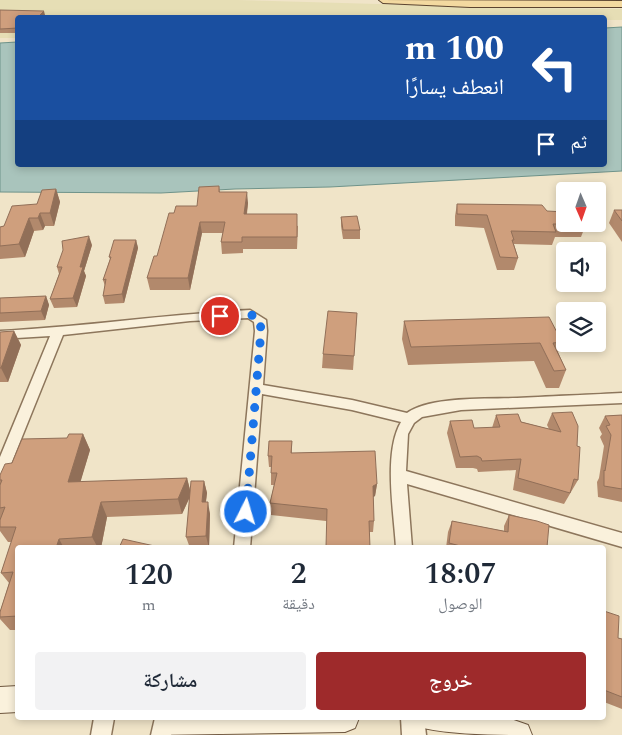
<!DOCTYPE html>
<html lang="ar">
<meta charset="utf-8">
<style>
:root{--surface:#fff;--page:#f2f2f3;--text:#1f2937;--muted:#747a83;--accent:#9e2a2b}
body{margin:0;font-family:Spectral,"Noto Naskh Arabic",serif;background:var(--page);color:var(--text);direction:rtl;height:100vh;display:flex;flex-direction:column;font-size:19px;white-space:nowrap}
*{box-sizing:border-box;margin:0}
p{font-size:16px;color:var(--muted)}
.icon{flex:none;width:28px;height:28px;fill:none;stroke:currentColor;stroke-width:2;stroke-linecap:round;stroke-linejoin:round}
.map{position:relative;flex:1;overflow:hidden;direction:ltr}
.panel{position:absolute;left:15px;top:545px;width:591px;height:175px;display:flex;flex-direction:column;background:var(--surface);border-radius:5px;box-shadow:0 2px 8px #0003;direction:rtl}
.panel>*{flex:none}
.top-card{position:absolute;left:15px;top:15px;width:592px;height:152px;border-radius:5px;box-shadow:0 2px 8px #0003;direction:rtl;background:#1a4fa0;color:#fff;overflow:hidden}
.needle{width:32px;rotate:178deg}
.fabs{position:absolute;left:556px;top:182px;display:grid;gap:10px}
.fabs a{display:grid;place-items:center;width:50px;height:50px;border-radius:5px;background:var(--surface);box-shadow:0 2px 8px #0003;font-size:25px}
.pin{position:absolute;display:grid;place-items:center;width:42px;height:42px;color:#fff;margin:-21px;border:2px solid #fff;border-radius:50%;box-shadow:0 1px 5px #0007}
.me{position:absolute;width:55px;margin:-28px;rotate:5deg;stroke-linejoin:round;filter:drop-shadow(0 0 4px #0008)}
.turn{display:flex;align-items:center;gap:18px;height:105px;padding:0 20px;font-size:22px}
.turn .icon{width:65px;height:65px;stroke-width:2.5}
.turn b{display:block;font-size:35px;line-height:42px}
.then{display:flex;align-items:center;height:48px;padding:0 20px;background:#0003;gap:10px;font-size:19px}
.eta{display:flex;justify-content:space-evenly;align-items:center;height:85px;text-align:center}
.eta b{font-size:30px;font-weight:600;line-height:35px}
.action{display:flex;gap:10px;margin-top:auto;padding:10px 20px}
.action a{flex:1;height:58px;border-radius:5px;background:var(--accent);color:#fff;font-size:20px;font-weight:600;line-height:58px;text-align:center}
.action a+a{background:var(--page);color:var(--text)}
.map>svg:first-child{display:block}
</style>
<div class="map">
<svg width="622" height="735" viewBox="0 0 622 735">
<rect width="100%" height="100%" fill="#f0e4c8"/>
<!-- farmland -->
<path fill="#e6deb5" d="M0,0H237L522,8L622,9V20H605V18H18L17,38H0Z"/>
<!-- water -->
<path fill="#a9c4bc" stroke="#6f938a" d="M622,27V171L330,187L235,189L161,193L0,192V43L17,42L18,165H605V28Z"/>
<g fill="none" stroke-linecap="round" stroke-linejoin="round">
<!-- minor casing -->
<g stroke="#8d765c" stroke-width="3">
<g id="minor">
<path d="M250,310L266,320L267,331L263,385L352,400L407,413C430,396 489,399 517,398C552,396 587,395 622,393V403L461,410L422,417L414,423L408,434L406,471L622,533V547L407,484L412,548H396C394,512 383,453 401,422L352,410L262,394L250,548H234L255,331L254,322L248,318L190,321L63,335L7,474L5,478L0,480V457L50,336L0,339V331C84,327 166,314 250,310Z"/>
<path d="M94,718H114L111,735H91Z"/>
<path d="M155,718H175L171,735H151Z"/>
</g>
</g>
<!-- tertiary casing -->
<g stroke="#8d765c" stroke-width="3">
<path id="tertiary" d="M401,718H424L426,735H402Z"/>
</g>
<!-- secondary casing -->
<g stroke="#6f573f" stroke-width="2">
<g id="secondary">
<path d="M18,686V712L0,713V687Z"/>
<path d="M177,718H359L355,728L345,732L152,735L156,725Z"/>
<path d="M419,718H508L528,725L532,735C497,735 456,735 423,728Z"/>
</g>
</g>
<!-- primary casing -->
<g stroke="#5b4430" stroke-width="2">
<path id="primary" d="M379,0L622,1V7H470L383,3Z"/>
</g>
<!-- minor -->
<use href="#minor" fill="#faf1dc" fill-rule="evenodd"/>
<!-- tertiary -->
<use href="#tertiary" fill="#faf1dc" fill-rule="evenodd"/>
<!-- secondary -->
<use href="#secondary" fill="#faf1dc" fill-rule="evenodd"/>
<!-- primary -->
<use href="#primary" fill="#f3d9a0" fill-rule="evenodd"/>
</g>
<!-- wall -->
<g fill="#b2896c">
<path d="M0,10L45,15L43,18H18V33H0Z"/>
<path d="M219,186L220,192L248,203L247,214L298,226L297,249H243V253L222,254L221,242L223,233H202L190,290H150L147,278L157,256L197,206Z"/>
<path d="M56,189L60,202L54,226H45L43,230L34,231L25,257L0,259V227L4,226L37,204Z"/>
<path d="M457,204L547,211L586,224L581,237H555L552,245L514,244L518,258L514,270H497L484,228L455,226V216Z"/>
<path d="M614,210H622V242L609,223Z"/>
<path d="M341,217L360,230V239H343L341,226Z"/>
<path d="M136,240L138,248L124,303L105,304L103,296L105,286L103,280L110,259L109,257Z"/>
<path d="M92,245L84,271L86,276L77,307L54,308L50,299L59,274L57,267Z"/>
<path d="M46,296L49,305L45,320L0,322V298Z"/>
<path d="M357,313L353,370L322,368L323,354Z"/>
<path d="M404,321L562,342L558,352L566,370L559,388H546L534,361L408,365L402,339Z"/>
<path d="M14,331L21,345L8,382H0V332Z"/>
<path d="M552,413L577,446L578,480L564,504L513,490L516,470L478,472L477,469L473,468H456L447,433L450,421L474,428H492L496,415L549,429L547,425Z"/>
<path d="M622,415V502L598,497L597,482L599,478L604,446L600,437L602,434L599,428L605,416Z"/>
<path d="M83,434L90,450L80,482L187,478L190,490L204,481L207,493L206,502L210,514L209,548H190L186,537L190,497L182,514L107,517L101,548H18V630H10L0,619V612L9,583L1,573L12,542H8L0,531V475L12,463L67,438Z"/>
<path d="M292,441V453L377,484L375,496L373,497L374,521L373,532H369L326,521L271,515L270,503L274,485H271V467H269L268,456Z"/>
<path d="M509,515L547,547L550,548H446L448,532L452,521L504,531V526Z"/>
<path d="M604,611L618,638L622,639V709L604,702Z"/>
</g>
<!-- shaded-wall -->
<g fill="#916f58">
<path d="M44,11L45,15L43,18H37Z"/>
<path d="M56,189L60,202L54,226L50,213Z"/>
<path d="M247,192L248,203L245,226L244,214Z"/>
<path d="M40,213L45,226L43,230L38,218Z"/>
<path d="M29,218L34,231L25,257L19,244Z"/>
<path d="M200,222L202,233L190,290L188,278Z"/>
<path d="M89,236L92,245L84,271L86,276L77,307L73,298L80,267Z"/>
<path d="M136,240L138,248L124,303L122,294Z"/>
<path d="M46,296L49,305L45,320L41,311Z"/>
<path d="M14,331L21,345L8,382L1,368Z"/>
<path d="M83,434L90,450L76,497L68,482Z"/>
<path d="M187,478L191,494L182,514L178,499Z"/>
<path d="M204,481L207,493L204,514L202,502Z"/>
<path d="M377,484L375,496L371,498L373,486Z"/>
<path d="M101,502L107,517L101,548H98L92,537Z"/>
<path d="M208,502L210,514L209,548L206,536Z"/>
<path d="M59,539L64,548H56Z"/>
</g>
<!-- building -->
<g fill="#cf9f7d" stroke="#916f58">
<path d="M0,10L44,11L37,18H18V28L0,29Z"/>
<path d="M219,186V192H247L244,214H297V237H242V242H221L225,222H200L188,278H147L154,256H157L169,213H174L176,206H197L199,187Z"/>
<path d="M56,189L50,213H40L38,218H29L19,244L0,246V227L4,226L12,206L37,204L42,190Z"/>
<path d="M457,204L542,205L547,211L565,212V224H586H553L556,232L511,231L514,240H512L518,258L500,257L487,215L457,214Z"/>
<path d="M614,210H622V221Z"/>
<path d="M357,216L360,230H343L341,217Z"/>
<path d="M89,236L80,267H83L73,298L50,299L62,267H57L63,250L62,241Z"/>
<path d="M114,240H136L122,294L103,296L106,279L103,280L111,257H109Z"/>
<path d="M46,296L41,311L0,313V298Z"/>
<path d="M328,311L357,313L354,356L323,354Z"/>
<path d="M549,317L562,342L553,343L566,370L554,371L540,343L411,347L404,321Z"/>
<path d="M14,331L1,368H0V332Z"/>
<path d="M572,412L578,426L577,446L580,447L578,480L574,479L570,493L518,478L521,459L482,461L481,458L477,456L460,457L450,421L472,420L474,428L500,427L496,415L518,414L521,422L561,432L552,413Z"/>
<path d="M622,415V489L604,486V470L605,471L611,435L606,426L610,425L605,416Z"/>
<path d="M69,434H83L68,482L187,478L178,499L101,502L92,537L59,539L56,548H18V616L0,617V612L13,572L1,573L16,527H0V520L5,507L0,508V485L2,480H0V475L5,464L12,463L22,439L67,438Z"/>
<path d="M269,441H292L291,453L375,451L377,484L373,486L374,521H369L370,548L326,547L327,509L270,503L277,473H271L272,456H268Z"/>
<path d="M191,481H204L202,502H208L206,536L186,537Z"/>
<path d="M509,515L537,521L549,525L547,547L550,548H468L449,543L452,521L508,532Z"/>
<path d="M123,539L159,547V548H119Z"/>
<path d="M604,611L619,616L618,638L622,639V697L604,690Z"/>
</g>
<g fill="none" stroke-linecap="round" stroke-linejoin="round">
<!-- route -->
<path stroke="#1a73e8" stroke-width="9" stroke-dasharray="0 16.2" d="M220,316L250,314L260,320L261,331L246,512"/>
</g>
</svg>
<div class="fabs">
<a><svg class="needle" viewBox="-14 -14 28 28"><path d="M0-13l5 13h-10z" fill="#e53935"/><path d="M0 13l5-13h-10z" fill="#747a83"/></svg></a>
<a><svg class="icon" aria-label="sound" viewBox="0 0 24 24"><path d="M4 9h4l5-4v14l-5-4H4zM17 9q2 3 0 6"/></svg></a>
<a><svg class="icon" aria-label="layers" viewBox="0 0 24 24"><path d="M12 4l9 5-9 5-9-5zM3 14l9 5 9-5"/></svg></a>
</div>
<div class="pin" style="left:220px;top:316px;background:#d93025"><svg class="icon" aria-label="arrive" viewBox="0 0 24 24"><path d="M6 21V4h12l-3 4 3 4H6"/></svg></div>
<svg class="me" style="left:246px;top:512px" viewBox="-20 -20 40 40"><circle r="17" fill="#1a73e8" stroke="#fff" stroke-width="3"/><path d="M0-11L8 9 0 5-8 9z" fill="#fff"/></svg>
<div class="top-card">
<div class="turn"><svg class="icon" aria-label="left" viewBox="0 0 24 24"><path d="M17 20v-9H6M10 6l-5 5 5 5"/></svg><div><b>100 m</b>انعطف يسارًا</div></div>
<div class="then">ثم<svg class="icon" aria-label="arrive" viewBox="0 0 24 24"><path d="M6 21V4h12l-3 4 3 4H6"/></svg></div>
</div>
<section class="panel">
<div class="eta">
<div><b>18:07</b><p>الوصول</p></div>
<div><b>2</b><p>دقيقة</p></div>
<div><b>120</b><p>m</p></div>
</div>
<div class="action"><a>خروج</a><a>مشاركة</a></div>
</section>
</div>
